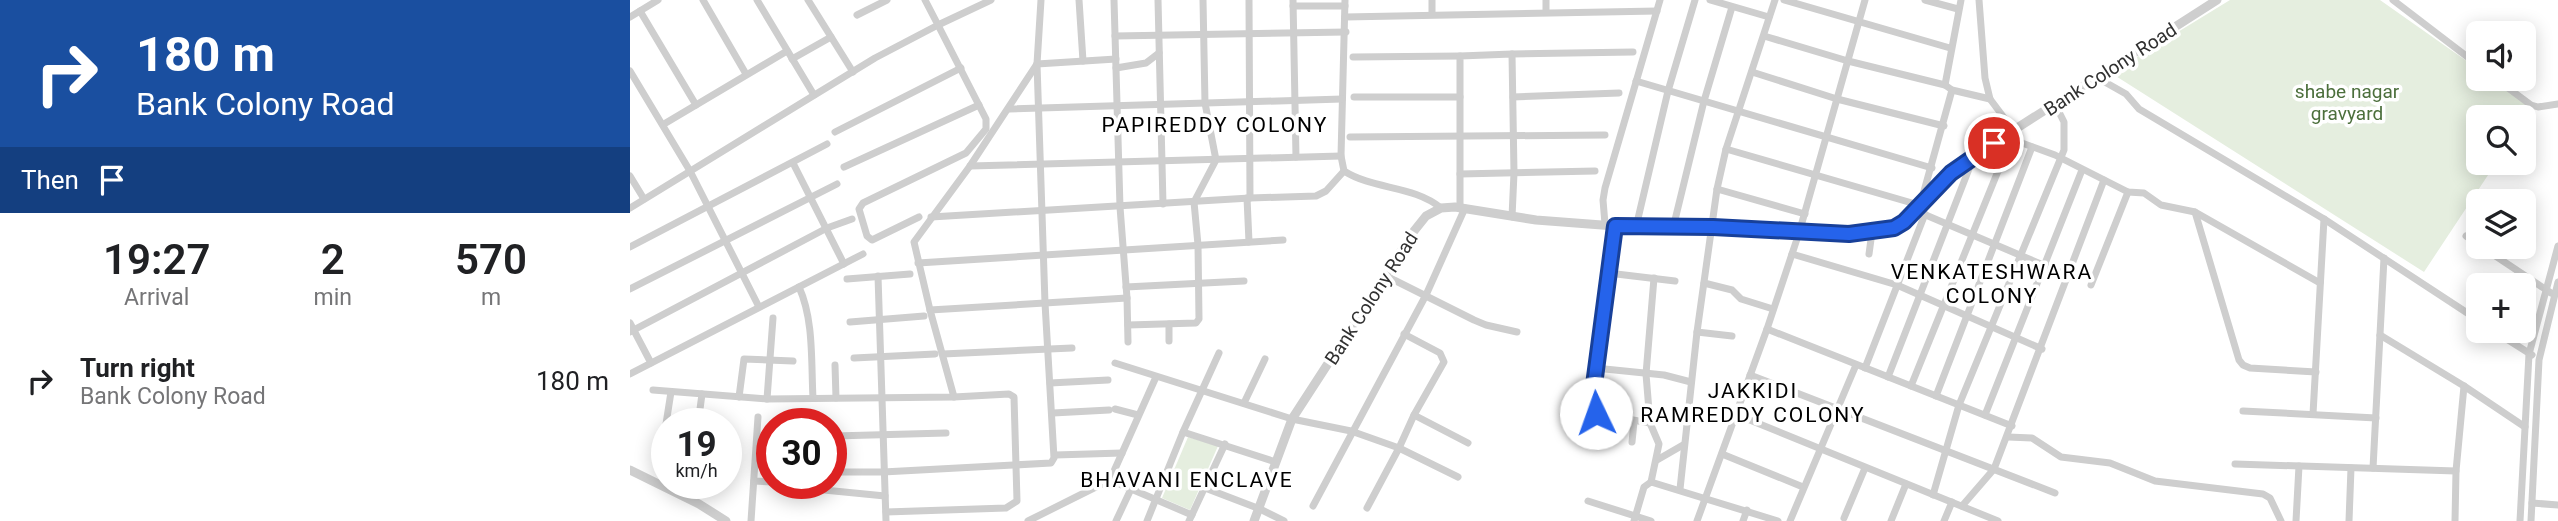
<!DOCTYPE html>
<style>
:root{--surface:#fff;--page:#f2f2f2;--text:#202124;--muted:#757577}
body{margin:0;font-family:Roboto,sans-serif;background:var(--page);color:var(--text);height:100vh;display:flex;flex-direction:column;font-size:26px;white-space:nowrap}
*{box-sizing:border-box;margin:0}
p{font-size:23px;color:var(--muted)}
.icon{flex:none;width:38px;height:38px;fill:none;stroke:currentColor;stroke-width:2;stroke-linecap:round;stroke-linejoin:round}
.map{position:relative;flex:1;overflow:hidden}
.side{display:flex;flex-direction:column;background:var(--surface);width:630px}
.side>*{flex:none}
.guide{background:#1a4fa0;color:#fff;overflow:hidden}
.buttons{position:absolute;left:1836px;top:21px;display:grid;gap:14px}
.buttons a{display:grid;place-items:center;width:70px;height:70px;border-radius:10px;background:var(--surface);box-shadow:0 4px 18px #0003;font-size:35px}
.speed{position:absolute;left:21px;top:408px;display:flex;gap:14px;font-size:35px;font-weight:700;text-align:center}
.speed>*{display:grid;place-content:center;width:91px;height:91px;border-radius:50%;background:var(--surface);box-shadow:0 4px 18px #0003;line-height:1}
.speed small{font-size:18px;font-weight:400}
.speed .limit{border:10px solid #d22;background:#fff;color:#111}
.pin{position:absolute;display:grid;place-items:center;width:60px;height:60px;color:#fff;margin:-30px;border:4px solid #fff;border-radius:50%;box-shadow:0 2px 7px #0007}
.me{position:absolute;width:77px;margin:-38px;rotate:357deg;stroke-linejoin:round;filter:drop-shadow(0 0 5px #0008)}
.turn{display:flex;align-items:center;gap:24px;height:147px;padding:0 21px;font-size:32px}
.turn .icon{width:91px;height:91px;stroke-width:2.5}
.turn b{display:block;font-size:49px;line-height:60px}
.then{display:flex;align-items:center;height:66px;padding:0 21px;background:#0003;gap:14px;font-size:26px}
.eta{display:flex;justify-content:space-evenly;align-items:center;height:119px;text-align:center}
.eta b{font-size:42px;font-weight:600;line-height:49px}
ul{padding:0;list-style:none}
li{display:flex;align-items:center;gap:21px;height:98px;padding:0 21px}
li div{flex:1}
li b{display:block;font-size:26px}
li em{font-style:normal}
main{display:flex;flex:1;min-height:0}
.map>svg:first-child{display:block}
</style>
<main>
<section class="side">
<div class="guide">
<div class="turn"><svg class="icon" aria-label="right" viewBox="0 0 24 24"><path d="M7 20v-9h11M14 6l5 5-5 5"/></svg><div><b>180 m</b>Bank Colony Road</div></div>
<div class="then">Then<svg class="icon" aria-label="arrive" viewBox="0 0 24 24"><path d="M6 21V4h12l-3 4 3 4H6"/></svg></div>
</div>
<div class="eta">
<div><b>19:27</b><p>Arrival</p></div>
<div><b>2</b><p>min</p></div>
<div><b>570</b><p>m</p></div>
</div>
<ul>
<li><svg class="icon" aria-label="right" viewBox="0 0 24 24"><path d="M7 20v-9h11M14 6l5 5-5 5"/></svg><div><b>Turn right</b><p>Bank Colony Road</p></div><em>180 m</em></li>
</ul>
</section>
<div class="map">
<svg width="1928" height="521" viewBox="0 0 1928 521">
<rect width="100%" height="100%" fill="#fff"/>
<!-- green -->
<g fill="#e5eedf">
<path d="M1600,0H1750L1848,69V79H1861L1903,108L1894,122V117H1848V163H1866L1794,272L1481,73Z"/>
<path d="M558,437L588,446L560,510L532,498Z"/>
</g>
<g fill="none" stroke-linecap="round" stroke-linejoin="round">
<!-- minor -->
<g stroke="#cecece" stroke-width="7">
<path d="M73,0L116,74"/>
<path d="M127,0L184,95"/>
<path d="M178,0L223,72"/>
<path d="M449,0L453,61"/>
<path d="M484,0L490,207L497,298L498,342"/>
<path d="M528,0L533,204"/>
<path d="M619,0L620,198"/>
<path d="M663,0L666,157"/>
<path d="M715,0L711,156L714,171C744,190 783,185 811,208"/>
<path d="M802,0V14"/>
<path d="M916,0V12"/>
<path d="M1080,0L1139,17"/>
<path d="M1154,0L1320,48"/>
<path d="M1295,0L1328,9"/>
<path d="M1349,0L1355,78L1360,99L1384,131L1381,139L1425,155L1498,192L1514,193L1531,205L1565,212L1690,283"/>
<path d="M1763,0L1848,65"/>
<path d="M663,6H715"/>
<path d="M10,11L66,105"/>
<path d="M227,15L257,0"/>
<path d="M0,17L28,0"/>
<path d="M715,17L1027,11"/>
<path d="M485,36L716,32"/>
<path d="M1134,36L1218,61L1315,85L1322,90L1360,99"/>
<path d="M882,54L1003,52"/>
<path d="M723,57L830,56"/>
<path d="M162,59L201,37"/>
<path d="M407,64L486,59"/>
<path d="M486,68L516,63L529,53"/>
<path d="M0,71L60,171L129,307"/>
<path d="M1122,72L1207,99L1314,126"/>
<path d="M1466,77L1496,94L1509,109L1694,219L1848,320"/>
<path d="M1866,79L1901,105L1908,107L1928,104"/>
<path d="M1006,81L1302,168"/>
<path d="M1315,85L1331,0"/>
<path d="M724,97H830"/>
<path d="M883,97L989,93"/>
<path d="M379,109L712,99"/>
<path d="M34,124L157,51"/>
<path d="M205,132L331,68"/>
<path d="M720,137L975,135"/>
<path d="M1096,149L1289,205"/>
<path d="M163,163L214,264"/>
<path d="M340,166L711,156"/>
<path d="M214,167L349,105"/>
<path d="M830,174L965,171"/>
<path d="M0,176L14,199"/>
<path d="M1087,189L1175,214"/>
<path d="M617,198L619,242"/>
<path d="M1291,202L1322,90"/>
<path d="M0,208L245,58L308,25L295,0"/>
<path d="M830,208V56L882,54L884,173L882,217"/>
<path d="M1284,210L1439,276"/>
<path d="M1565,212L1609,360L1613,365L1620,368L1686,372"/>
<path d="M289,217L242,240L237,236L229,209L233,203L336,153L356,129V119L308,25L361,0"/>
<path d="M301,217L620,198L686,196L696,191L714,171"/>
<path d="M975,224L973,200L975,188L1030,0"/>
<path d="M985,226L962,404L969,414L1020,423"/>
<path d="M1006,227L1038,91L1065,0"/>
<path d="M1043,228L1074,101L1102,7"/>
<path d="M1836,236L1848,244"/>
<path d="M0,247L197,144"/>
<path d="M1852,247L1921,293"/>
<path d="M1162,254L1267,285L1412,349"/>
<path d="M1239,254L1242,232"/>
<path d="M288,263L653,240"/>
<path d="M978,273L1045,281"/>
<path d="M248,276L256,521"/>
<path d="M756,276L844,320L856,325L887,332"/>
<path d="M217,279L280,274"/>
<path d="M1074,283L1102,290L1111,299L1143,309"/>
<path d="M1461,285L1498,192"/>
<path d="M169,287C184,320 181,362 183,398"/>
<path d="M496,287L614,281"/>
<path d="M0,289L207,184"/>
<path d="M300,310L497,298"/>
<path d="M220,322L294,316"/>
<path d="M0,323L21,363"/>
<path d="M539,324V341"/>
<path d="M498,325L566,323L569,319L568,245L564,202L586,160L575,103L573,0"/>
<path d="M1137,329L1382,426"/>
<path d="M1864,331L1902,355"/>
<path d="M0,332L197,228L222,219"/>
<path d="M1067,332L1102,336"/>
<path d="M1750,335L1834,386L1895,427"/>
<path d="M313,354L442,348"/>
<path d="M224,358L305,354"/>
<path d="M485,363L662,419L721,431L769,448L784,415L814,362L810,353L774,334"/>
<path d="M205,365L206,398"/>
<path d="M965,368L1034,375L1061,382"/>
<path d="M1235,368L1295,214"/>
<path d="M0,374L233,254"/>
<path d="M1120,375L1425,493"/>
<path d="M1258,377L1344,156"/>
<path d="M420,383L478,380"/>
<path d="M1281,386L1381,139"/>
<path d="M23,390L137,399L324,397L300,310L284,242L340,166L407,64"/>
<path d="M1306,396L1402,147"/>
<path d="M109,397L114,359L163,361"/>
<path d="M137,399L143,318"/>
<path d="M614,403L635,359"/>
<path d="M485,409L508,415"/>
<path d="M1613,411L1746,418"/>
<path d="M423,413L479,410"/>
<path d="M1105,414L1368,521"/>
<path d="M1683,414L1694,219"/>
<path d="M784,415L838,443"/>
<path d="M1355,415L1452,170"/>
<path d="M68,424L72,394"/>
<path d="M553,432L646,462"/>
<path d="M204,436L316,433"/>
<path d="M1378,437L1402,438L1431,457L1480,463L1525,481L1633,494L1640,498L1651,521"/>
<path d="M1002,442L1004,422"/>
<path d="M1092,454L1173,487"/>
<path d="M425,455L492,453"/>
<path d="M1027,460L1053,445"/>
<path d="M30,462L41,392"/>
<path d="M1605,464L1826,471"/>
<path d="M1743,468L1754,258"/>
<path d="M201,472H253L421,463L424,458L415,303L407,64L411,0"/>
<path d="M480,480L562,515"/>
<path d="M124,481L142,482"/>
<path d="M1021,482L1029,444L1020,423L1016,374L1024,278"/>
<path d="M153,483L185,486"/>
<path d="M575,488L630,509L654,521"/>
<path d="M1050,489L1067,332L1087,189L1096,149L1145,0"/>
<path d="M194,490L255,496"/>
<path d="M1303,495L1329,405L1434,150V122L1425,104"/>
<path d="M58,499L60,483"/>
<path d="M958,501L1021,521"/>
<path d="M1902,503L1928,505"/>
<path d="M683,506L796,295L835,208"/>
<path d="M1332,506L1364,469L1474,180"/>
<path d="M737,508L769,448L828,477"/>
<path d="M256,512L376,508L387,501L384,397L379,394L324,397"/>
<path d="M1214,518L1235,468"/>
<path d="M121,521L128,417"/>
<path d="M398,521L480,480L526,377"/>
<path d="M486,521L501,489"/>
<path d="M517,521L553,432L589,353"/>
<path d="M559,521L595,444"/>
<path d="M1004,521L1014,487L1021,482L1148,521"/>
<path d="M1067,521L1137,329L1169,233L1235,0"/>
<path d="M1113,521L1117,510"/>
<path d="M1160,521L1226,365"/>
<path d="M1261,521L1276,484"/>
<path d="M1314,521L1322,502"/>
<path d="M1666,521L1669,466"/>
<path d="M1719,521L1721,468"/>
<path d="M1825,521L1826,471L1834,386"/>
<path d="M1890,521L1899,354L1928,246"/>
<path d="M1901,521L1909,360L1928,282"/>
</g>
<!-- tertiary -->
<g stroke="#cecece" stroke-width="9">
<path d="M0,470L69,504L96,521"/>
<path d="M624,521L662,419L784,231L796,216L811,208L825,207L906,220L985,226L1083,227L1219,234L1244,232L1264,227L1274,222L1321,173L1345,155L1587,0"/>
</g>
</g>
<g fill="none" stroke-linecap="round" stroke-linejoin="round">
<!-- route casing -->
<g stroke="#184099" stroke-width="18">
<path id="route" d="M966,413L962,400L985,226L1083,227L1219,234L1264,228L1274,222L1321,173L1364,143"/>
</g>
<!-- route -->
<use href="#route" stroke="#2563eb" stroke-width="12"/>
</g>
<g text-anchor="middle" stroke-width="7" stroke-linejoin="round" paint-order="stroke">
<!-- street labels -->
<g font-size="19" fill="#313131" stroke="#fff">
<text transform="translate(1480 69) rotate(-33)" y="7">Bank Colony Road</text>
<text transform="translate(741 298) rotate(-57)" y="7">Bank Colony Road</text>
</g>
<!-- park labels -->
<g font-size="19" fill="#4c6f3c" stroke="#fff">
<text x="1717" y="98">shabe nagar<tspan x="1717" dy="22">gravyard</tspan></text>
</g>
<!-- neighbourhood labels -->
<g font-size="21" letter-spacing="2" fill="#000" stroke="#fff">
<text x="585" y="132">PAPIREDDY COLONY</text>
<text x="1362" y="279">VENKATESHWARA<tspan x="1362" dy="24">COLONY</tspan></text>
<text x="1123" y="398">JAKKIDI<tspan x="1123" dy="24">RAMREDDY COLONY</tspan></text>
<text x="557" y="487">BHAVANI ENCLAVE</text>
</g>
</g>
</svg>
<div class="buttons">
<a><svg class="icon" aria-label="sound" viewBox="0 0 24 24"><path d="M4 9h4l5-4v14l-5-4H4zM17 9q2 3 0 6"/></svg></a>
<a><svg class="icon" aria-label="search" viewBox="0 0 24 24"><circle cx="10" cy="10" r="6"/><path d="M15 15l6 6"/></svg></a>
<a><svg class="icon" aria-label="layers" viewBox="0 0 24 24"><path d="M12 4l9 5-9 5-9-5zM3 14l9 5 9-5"/></svg></a>
<a>+</a>
</div>
<div class="speed"><div>19<small>km/h</small></div><div class="limit">30</div></div>
<div class="pin" style="left:1364px;top:143px;background:#d93025"><svg class="icon" aria-label="arrive" viewBox="0 0 24 24"><path d="M6 21V4h12l-3 4 3 4H6"/></svg></div>
<svg class="me" style="left:966px;top:413px" viewBox="-20 -20 40 40"><circle r="19" fill="#fff"/><path d="M0-13L10 11 0 6-10 11z" fill="#2563eb"/></svg>
</div>
</main>
